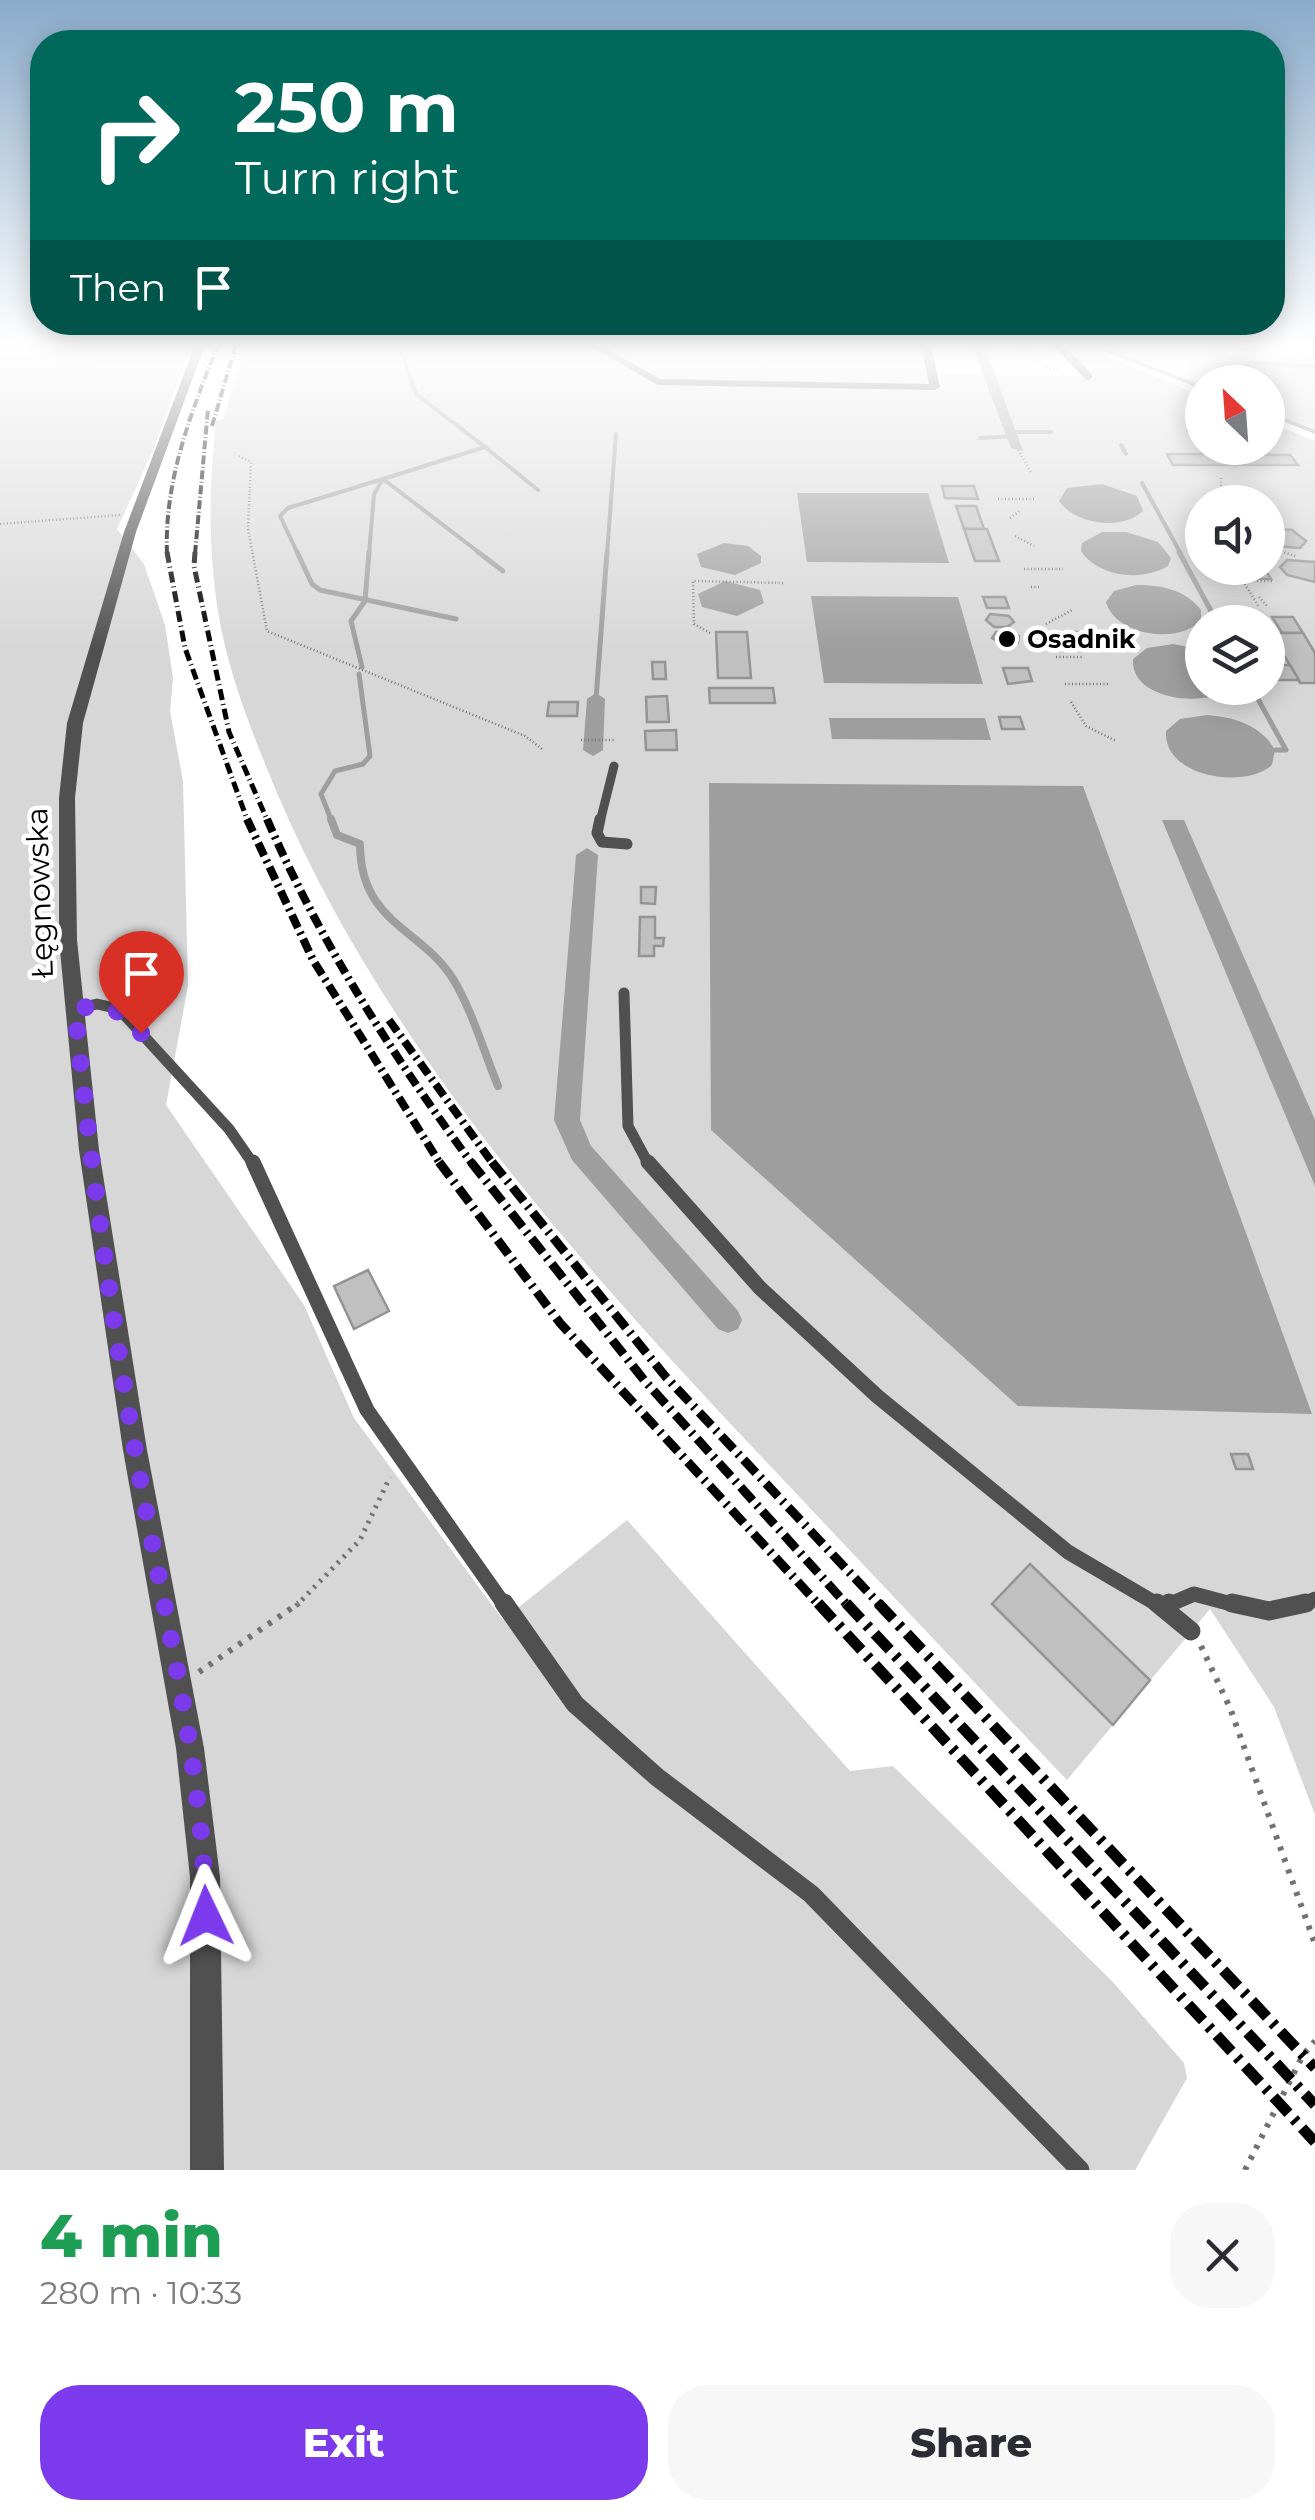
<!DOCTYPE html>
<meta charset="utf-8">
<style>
:root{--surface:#fff;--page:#f7f7f7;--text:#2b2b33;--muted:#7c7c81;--accent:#7c3aed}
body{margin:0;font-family:Montserrat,sans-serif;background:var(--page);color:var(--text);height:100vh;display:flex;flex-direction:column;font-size:38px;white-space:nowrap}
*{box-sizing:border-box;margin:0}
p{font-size:32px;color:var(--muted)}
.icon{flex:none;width:55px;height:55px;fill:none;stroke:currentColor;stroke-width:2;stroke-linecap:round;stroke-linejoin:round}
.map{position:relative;height:2170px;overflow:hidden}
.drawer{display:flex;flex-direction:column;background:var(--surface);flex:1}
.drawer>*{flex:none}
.hud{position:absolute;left:30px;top:30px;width:1255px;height:305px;border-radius:40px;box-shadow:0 5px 25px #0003;background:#00695c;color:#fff;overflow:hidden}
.needle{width:65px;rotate:335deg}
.buttons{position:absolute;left:1185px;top:365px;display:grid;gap:20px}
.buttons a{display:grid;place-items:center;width:100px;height:100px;border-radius:50%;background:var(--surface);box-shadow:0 5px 25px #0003;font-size:50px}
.pin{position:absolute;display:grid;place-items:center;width:85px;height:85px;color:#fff;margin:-102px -42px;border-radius:50% 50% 50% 0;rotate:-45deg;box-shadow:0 0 10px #0007}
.pin .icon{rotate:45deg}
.me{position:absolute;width:110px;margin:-55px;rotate:358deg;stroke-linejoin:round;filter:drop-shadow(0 0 8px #0008)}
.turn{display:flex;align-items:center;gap:35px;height:210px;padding:0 40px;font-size:45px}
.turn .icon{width:130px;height:130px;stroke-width:2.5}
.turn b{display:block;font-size:70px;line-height:85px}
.then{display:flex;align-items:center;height:95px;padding:0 40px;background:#0003;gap:20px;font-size:38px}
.round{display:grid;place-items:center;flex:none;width:105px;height:105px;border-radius:40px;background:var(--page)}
.summary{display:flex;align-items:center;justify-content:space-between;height:170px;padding:0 40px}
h1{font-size:60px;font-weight:800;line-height:75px;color:#1e9e55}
.button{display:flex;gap:20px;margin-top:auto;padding:20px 40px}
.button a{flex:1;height:115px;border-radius:40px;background:var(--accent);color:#fff;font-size:40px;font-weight:800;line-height:115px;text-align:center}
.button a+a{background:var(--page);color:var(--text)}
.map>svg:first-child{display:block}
</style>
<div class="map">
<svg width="1315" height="2170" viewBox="0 0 1315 2170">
<rect width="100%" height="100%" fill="#fff"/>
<!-- green -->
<g fill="#d7d7d7" fill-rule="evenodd">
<path d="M0,345H191L154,448L117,529L144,564L165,625L173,678L170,711L183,781L188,986L166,1105L304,1305L354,1418L503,1620L627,1520L850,1771L893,1766L1112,1981L1184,2063L1187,2078L1135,2170H0Z"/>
<path d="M246,345H922L933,389H943L940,374L1091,376L1063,345H1081L1202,396V448H1268V422L1315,441V1815L1274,1707L1210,1609L1067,1780C970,1678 873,1575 776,1472C584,1269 388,1053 277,793C253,735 228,674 218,611C208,549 209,484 216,421L223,420ZM1202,502H1268V568H1202ZM1202,622H1268V688H1202Z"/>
<path d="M1240,345L1315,357V429L1268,411V382H1207Z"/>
</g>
<!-- water -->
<g fill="#9e9e9e">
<path d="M1102,484L1137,496L1143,511C1122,531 1076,525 1059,501L1067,488Z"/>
<path d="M797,493H928L949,563L807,562Z"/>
<path d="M1126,532L1158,542L1171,558L1168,566C1142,582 1098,577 1081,551L1082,543L1102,532Z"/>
<path d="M724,543L748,546L761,556V563L735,575L701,567L697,554Z"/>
<path d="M725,581L760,590L764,603L737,616L702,607L698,594Z"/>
<path d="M1136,585C1160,585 1185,589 1201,610V620C1180,645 1115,636 1106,602L1114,591Z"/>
<path d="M811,596L958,597L983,684L824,683Z"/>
<path d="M1173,644L1202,650V688H1232C1207,708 1130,701 1133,659L1147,648Z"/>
<path d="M1207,715C1234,717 1261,725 1275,750L1272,765C1244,790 1163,777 1166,731L1180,719Z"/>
<path d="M829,718H985L991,740L832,739Z"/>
<path d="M709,783L1083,786L1312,1414L1018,1406L711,1130Z"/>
<path d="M1162,820H1184L1315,1120V1186Z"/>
</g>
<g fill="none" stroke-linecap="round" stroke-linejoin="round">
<!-- stream-far2 -->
<g stroke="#9e9e9e" stroke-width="4">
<path d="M1093,345L1201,387"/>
<path d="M1219,382L1252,362L1315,367"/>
<path d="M1268,413L1315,432"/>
<path d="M1013,432H1051"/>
<path d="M980,438L1015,436"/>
<path d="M1121,445L1126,454"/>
<path d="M485,447L538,490"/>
<path d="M1142,483L1181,554"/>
<path d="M298,554L280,516L288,508L383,479L481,554"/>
<path d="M369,554L374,494L383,479L485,447L416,394L399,345"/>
<path d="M607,554L616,434"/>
</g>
<!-- stream-far1 -->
<g stroke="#9e9e9e" stroke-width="5">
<path d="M297,552L312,584L320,590L456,619"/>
<path d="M478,552L503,571"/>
<path d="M1179,552L1217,622"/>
<path d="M362,667L351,621L365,601L369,552"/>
<path d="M1252,688L1286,750H1275"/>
<path d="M596,699L607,552"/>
<path d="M332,822L321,794L335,771L363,764L370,756L359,674"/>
</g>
<!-- stream -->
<path stroke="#9e9e9e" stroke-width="8" d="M331,819L337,835L360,844C360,923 421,928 453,979C472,1010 484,1052 498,1086"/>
<!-- canal -->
<g fill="#9e9e9e" fill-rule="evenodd">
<path d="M972,345H984L1023,451L1011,448Z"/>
<path d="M596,693L605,699L603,750L593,756L583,750L587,699Z"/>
<path d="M587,848L598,855L580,1120L591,1146L738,1311L742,1320L738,1329L728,1333L718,1329L572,1160L554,1120L576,855Z"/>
</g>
</g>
<!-- building -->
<g fill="#c0c0c0" stroke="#949494" stroke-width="2.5">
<path d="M1188,431H1202V448H1222L1212,449L1215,454L1290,455L1298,465H1173L1167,454H1208Z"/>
<path d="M942,486H974L978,499L945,498Z"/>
<path d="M956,506H976L984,529H964Z"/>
<path d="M1268,528L1292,530L1306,541L1300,548L1274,546L1268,543Z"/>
<path d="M964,529H987L999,561H975Z"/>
<path d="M1287,560L1315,562V582L1287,575L1280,567Z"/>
<path d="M1232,568H1264L1271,579H1238Z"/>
<path d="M983,597H1005L1009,608H987Z"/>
<path d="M990,614L1009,616L1014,622L1007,627H994L986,620Z"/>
<path d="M1272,617H1293L1303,633H1282Z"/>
<path d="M1009,631L1019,636L1018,643L1007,646L992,638L996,632Z"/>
<path d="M716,632H747L751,678H718Z"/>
<path d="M1056,632H1078L1084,645H1061Z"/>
<path d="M1271,633H1303L1315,653V683H1300Z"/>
<path d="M652,662H665L666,679H653Z"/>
<path d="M1269,665H1290L1299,680H1278Z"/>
<path d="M1003,668H1028L1032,681L1008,684Z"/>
<path d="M709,688H773L775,703H710Z"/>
<path d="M667,696L669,722H647L646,697Z"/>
<path d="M549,702H578L577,716H547Z"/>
<path d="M999,717H1020L1024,729H1002Z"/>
<path d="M676,730L677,750H646L645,731Z"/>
<path d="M641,887H656L655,904L641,903Z"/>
<path d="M640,917H655V938H664L663,946H654V956H639Z"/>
<path d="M368,1270L389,1311L354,1329L334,1286Z"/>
<path d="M1231,1454H1248L1253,1469H1236Z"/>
<path d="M1030,1564L1150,1680L1113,1725L992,1604Z"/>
</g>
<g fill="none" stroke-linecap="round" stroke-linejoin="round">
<!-- path-far2 -->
<g stroke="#727272" stroke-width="2.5" stroke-dasharray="1 2.5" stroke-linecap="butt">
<path d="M252,345H260"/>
<path d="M1020,345L1042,366L1063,371"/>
<path d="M1018,450L1032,474"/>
<path d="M239,456L251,462L248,529L267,631L525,736L542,749"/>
<path d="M1221,478V502"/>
<path d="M998,499H1034"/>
<path d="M1010,518L1021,510"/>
<path d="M0,524L120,515"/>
<path d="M1015,536L1034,546"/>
<path d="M1268,546L1297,557"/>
<path d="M1024,569H1063"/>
<path d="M1222,581H1273"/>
<path d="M1243,581L1259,607"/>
<path d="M1031,587H1039"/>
<path d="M1259,597L1267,606"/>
<path d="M1046,624L1072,610"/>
<path d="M710,633L694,624L693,581L785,583"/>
<path d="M1056,657H1082"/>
<path d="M1065,684H1108"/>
<path d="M1071,702L1086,726L1116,741"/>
<path d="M581,740H615"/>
</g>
<!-- path-far1 -->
<path stroke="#727272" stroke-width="5" stroke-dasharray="2.5 6" stroke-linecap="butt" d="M296,1606L360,1540L390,1477"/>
<!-- path -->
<g stroke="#727272" stroke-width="6" stroke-dasharray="4 8" stroke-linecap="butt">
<path d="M1201,1646L1230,1708L1315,1944"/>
<path d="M199,1672L299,1603"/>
<path d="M1245,2170L1303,2055L1315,2041"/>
</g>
<!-- lane-far4 -->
<path stroke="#505050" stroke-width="8" d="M1058,345L1088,376"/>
<!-- lane-far3 -->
<path stroke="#505050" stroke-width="9" d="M600,822L614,766"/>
<!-- lane-far2 -->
<g stroke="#505050" stroke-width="11">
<path d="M600,819L597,833L602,842L627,844"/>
<path d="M624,993L628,1126L649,1165"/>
<path d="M75,1009L97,1004L119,1009L229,1129L254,1165"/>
</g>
<!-- lane-far1 -->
<g stroke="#505050" stroke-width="15">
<path d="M253,1162L367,1410L505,1606"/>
<path d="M648,1162L760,1288L877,1396L1068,1552L1160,1606"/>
<path d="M1166,1606L1194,1594L1239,1606"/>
<path d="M1299,1606L1315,1599"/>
</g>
<!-- lane -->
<g stroke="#505050" stroke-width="19">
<path d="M504,1603L575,1704L657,1777L811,1894L1080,2170"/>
<path d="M1157,1603L1191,1631"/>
<path d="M1232,1603L1269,1611L1306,1603"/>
<path d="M1164,1608L1169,1603"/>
</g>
<!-- street -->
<g fill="#505050" fill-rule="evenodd">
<path d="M195,345H205L136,532L83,723L75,798L77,940L99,1150L147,1450L204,1748L220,1877L224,2170H190V1877L176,1748L123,1450L79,1150L59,940V798L67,723L124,532Z"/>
<path d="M588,345H600L660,379L929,384L921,345H931L940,387L935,390L658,385Z"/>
</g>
<!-- rail-far4 -->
<g stroke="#000" stroke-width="4" stroke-dasharray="9 2.5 1 2.5" stroke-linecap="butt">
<path d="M212,426L236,345"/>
<path d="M167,554C164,481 191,412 218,345"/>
<path d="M195,554L208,409"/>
</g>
<!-- rail-far3 -->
<g stroke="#000" stroke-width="5" stroke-dasharray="11 4 1 4" stroke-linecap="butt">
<path d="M167,552L185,648L248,822"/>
<path d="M195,552L194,566L229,732L268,822"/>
</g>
<!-- rail-far2 -->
<g stroke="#000" stroke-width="8" stroke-dasharray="14 5 2.5 5" stroke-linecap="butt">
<path d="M247,819L313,960L441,1165"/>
<path d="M267,819C321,944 393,1056 473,1165"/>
<path d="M389,1020L494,1165"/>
</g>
<!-- rail-far1 -->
<g stroke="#000" stroke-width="9" stroke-dasharray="18 6 2.5 6" stroke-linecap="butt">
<path d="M439,1162L560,1323L820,1606"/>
<path d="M471,1162L644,1380L848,1606"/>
<path d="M492,1162L665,1376L881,1606"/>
</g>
<!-- rail -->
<g stroke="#000" stroke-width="11" stroke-dasharray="22 8 4 8" stroke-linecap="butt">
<path d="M818,1603L1315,2142"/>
<path d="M846,1603L1315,2105"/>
<path d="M878,1603L1315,2068"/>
</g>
</g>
<!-- sky -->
<linearGradient id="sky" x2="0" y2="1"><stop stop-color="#8aabca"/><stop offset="0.53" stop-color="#fff"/><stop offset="1" stop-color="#fff" stop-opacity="0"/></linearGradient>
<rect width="1315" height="649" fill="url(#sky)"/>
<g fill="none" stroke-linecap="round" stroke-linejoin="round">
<!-- route -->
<path stroke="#7c3aed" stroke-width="18" stroke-dasharray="0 32.4" d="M141,1033C120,1009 108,1002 75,1009C91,1170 113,1330 142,1489C168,1630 203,1772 206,1916"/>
</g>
<!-- markers -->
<circle fill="#000" stroke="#fff" stroke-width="4" cx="1007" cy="639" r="10"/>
<g text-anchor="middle" stroke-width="9" stroke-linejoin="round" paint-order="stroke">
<!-- far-poi labels -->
<g font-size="25" font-weight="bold" fill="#000" stroke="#fff" text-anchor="start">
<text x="1027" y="648">Osadnik</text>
</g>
<!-- street labels -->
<g font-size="30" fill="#000" stroke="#fff">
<text transform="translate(40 893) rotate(-92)" y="10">Łęgnowska</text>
</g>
</g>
</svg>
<div class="buttons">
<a><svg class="needle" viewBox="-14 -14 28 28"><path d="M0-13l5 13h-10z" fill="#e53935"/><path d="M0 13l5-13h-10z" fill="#7c7c81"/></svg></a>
<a><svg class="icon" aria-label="sound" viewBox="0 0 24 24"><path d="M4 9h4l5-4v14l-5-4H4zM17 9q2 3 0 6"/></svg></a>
<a><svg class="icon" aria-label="layers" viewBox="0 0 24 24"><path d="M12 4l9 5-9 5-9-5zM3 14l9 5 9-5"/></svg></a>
</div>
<div class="pin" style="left:141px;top:1033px;background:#d93025"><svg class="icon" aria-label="arrive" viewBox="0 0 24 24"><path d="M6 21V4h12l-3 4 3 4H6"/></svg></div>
<svg class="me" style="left:206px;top:1916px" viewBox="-20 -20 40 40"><path d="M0-17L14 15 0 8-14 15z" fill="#7c3aed" stroke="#fff" stroke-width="4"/></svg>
<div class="hud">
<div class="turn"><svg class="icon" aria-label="right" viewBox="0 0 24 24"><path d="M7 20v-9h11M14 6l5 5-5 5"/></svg><div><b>250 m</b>Turn right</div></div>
<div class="then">Then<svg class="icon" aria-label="arrive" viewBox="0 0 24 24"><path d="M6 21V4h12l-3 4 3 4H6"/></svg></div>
</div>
</div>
<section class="drawer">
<div class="summary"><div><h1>4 min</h1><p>280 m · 10:33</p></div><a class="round"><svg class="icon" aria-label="close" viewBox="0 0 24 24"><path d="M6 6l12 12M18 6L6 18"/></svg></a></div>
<div class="button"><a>Exit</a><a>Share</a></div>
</section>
